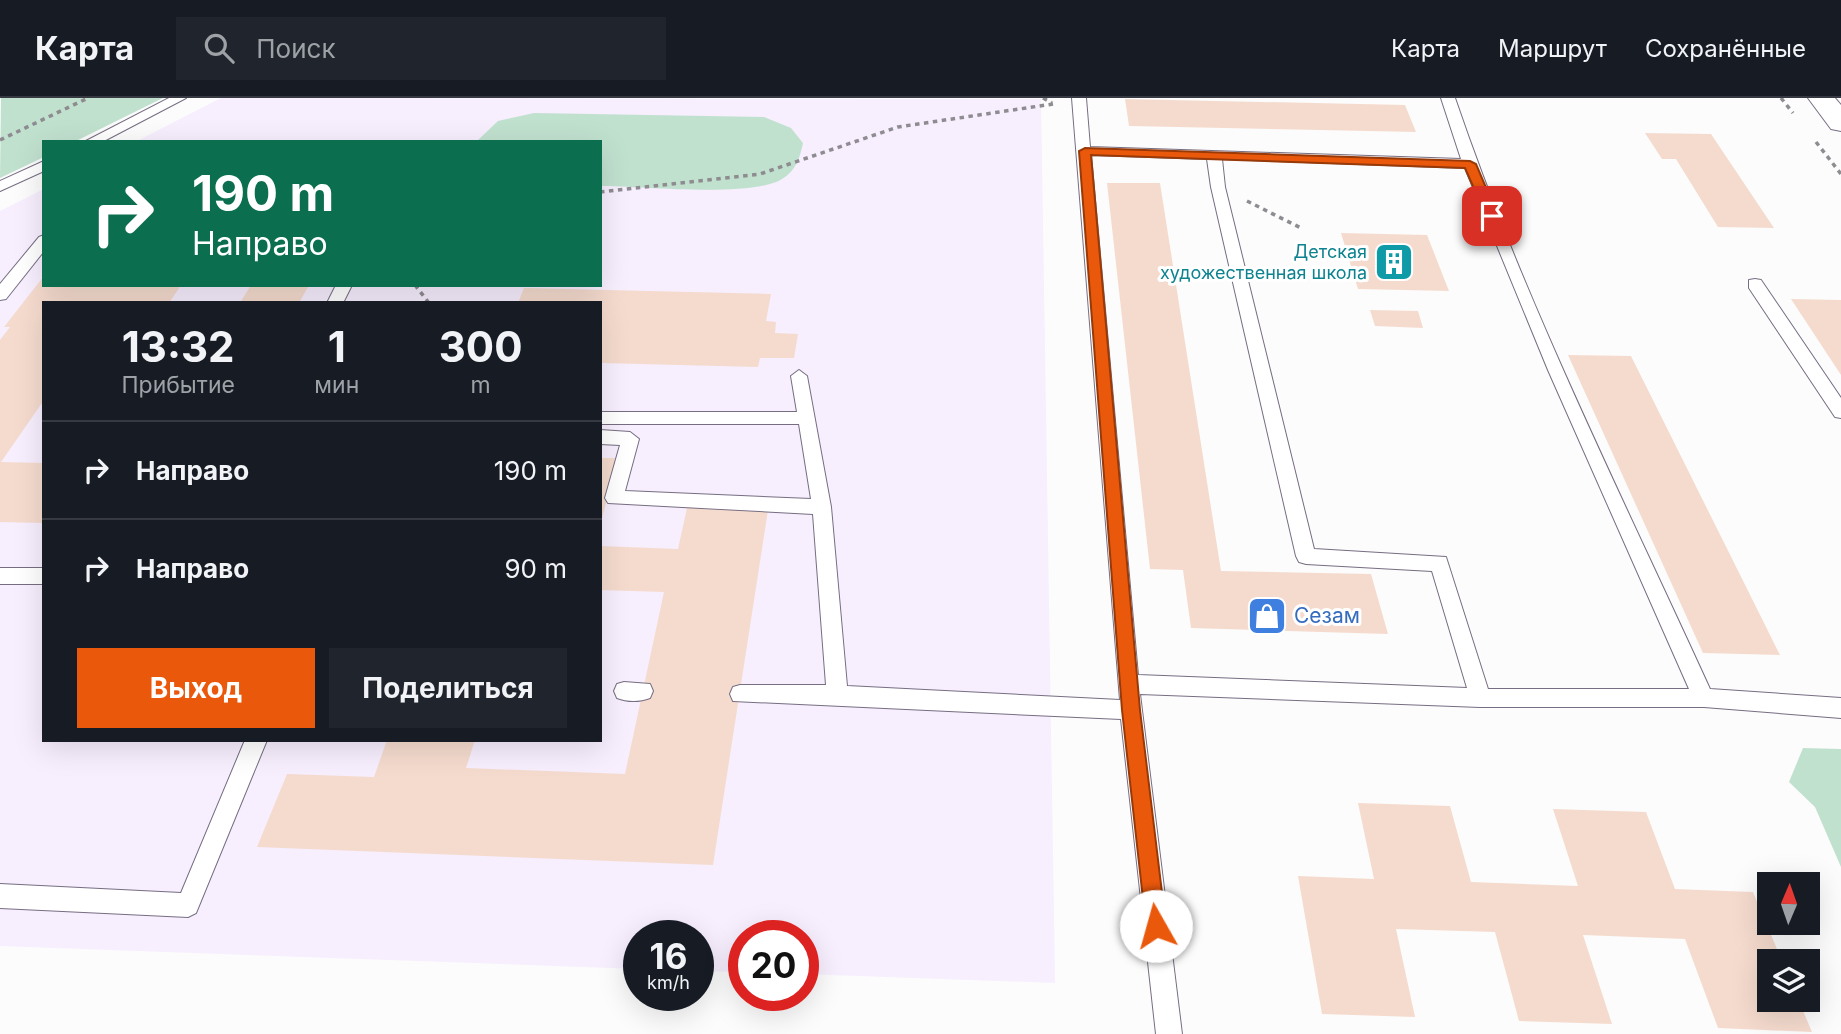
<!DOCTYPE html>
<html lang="ru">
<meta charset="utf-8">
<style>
:root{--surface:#171b24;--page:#20242c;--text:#f1f3f6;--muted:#9ea1a6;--line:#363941;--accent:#ea580c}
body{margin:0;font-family:Inter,sans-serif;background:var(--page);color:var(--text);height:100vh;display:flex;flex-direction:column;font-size:26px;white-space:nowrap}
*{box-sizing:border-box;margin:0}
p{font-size:23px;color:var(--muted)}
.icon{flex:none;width:38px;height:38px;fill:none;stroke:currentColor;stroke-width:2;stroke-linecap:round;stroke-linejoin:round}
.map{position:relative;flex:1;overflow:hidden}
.details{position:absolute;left:42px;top:203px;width:560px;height:441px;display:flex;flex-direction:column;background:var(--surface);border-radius:0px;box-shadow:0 7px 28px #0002}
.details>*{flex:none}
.guide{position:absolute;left:42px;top:42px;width:560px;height:147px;border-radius:0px;box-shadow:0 7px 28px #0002;background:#0b6e4f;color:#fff;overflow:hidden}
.needle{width:46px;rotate:2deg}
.buttons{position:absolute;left:1757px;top:774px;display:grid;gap:14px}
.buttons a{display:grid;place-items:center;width:63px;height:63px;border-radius:0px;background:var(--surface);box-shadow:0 7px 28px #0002;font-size:35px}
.speed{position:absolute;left:623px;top:822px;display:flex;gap:14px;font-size:35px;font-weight:700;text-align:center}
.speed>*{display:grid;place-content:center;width:91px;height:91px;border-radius:50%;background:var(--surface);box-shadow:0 7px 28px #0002;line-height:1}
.speed small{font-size:18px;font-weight:400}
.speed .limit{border:10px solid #d22;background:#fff;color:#111}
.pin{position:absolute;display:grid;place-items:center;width:60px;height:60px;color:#fff;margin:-30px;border-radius:14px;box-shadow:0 4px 10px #0006}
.me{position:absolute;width:77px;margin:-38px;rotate:353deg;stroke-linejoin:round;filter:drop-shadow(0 0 5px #0008)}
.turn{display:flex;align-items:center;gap:24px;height:147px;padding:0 35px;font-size:32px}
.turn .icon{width:91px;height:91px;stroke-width:2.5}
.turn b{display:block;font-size:49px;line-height:60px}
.eta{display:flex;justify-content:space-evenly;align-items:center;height:119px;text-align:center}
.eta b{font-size:42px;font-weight:700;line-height:49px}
.primary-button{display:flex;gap:14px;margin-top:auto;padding:14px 35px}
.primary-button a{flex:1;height:80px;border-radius:0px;background:var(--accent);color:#fff;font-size:28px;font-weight:700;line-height:80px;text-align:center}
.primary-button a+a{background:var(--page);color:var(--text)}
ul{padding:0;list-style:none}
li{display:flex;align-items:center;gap:21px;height:98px;padding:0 35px;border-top:2px solid var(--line)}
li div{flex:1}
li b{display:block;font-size:26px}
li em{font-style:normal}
header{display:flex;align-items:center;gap:42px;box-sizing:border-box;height:98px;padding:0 35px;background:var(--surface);border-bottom:2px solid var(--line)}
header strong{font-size:33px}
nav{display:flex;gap:38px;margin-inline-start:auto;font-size:24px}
.search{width:490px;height:63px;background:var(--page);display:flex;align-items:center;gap:18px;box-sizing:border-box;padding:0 24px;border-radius:0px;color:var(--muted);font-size:26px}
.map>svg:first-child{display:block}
</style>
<header>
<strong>Карта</strong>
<div class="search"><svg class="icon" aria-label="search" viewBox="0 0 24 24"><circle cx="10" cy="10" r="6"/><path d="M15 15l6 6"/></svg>Поиск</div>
<nav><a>Карта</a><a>Маршрут</a><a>Сохранённые</a></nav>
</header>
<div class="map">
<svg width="1841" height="936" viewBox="0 0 1841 936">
<rect width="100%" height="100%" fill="#fcfcfc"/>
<!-- education -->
<path fill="#f7eefe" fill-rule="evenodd" d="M221,0L1041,1L1055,885L803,876V838H744V874L698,873V838H639V871L0,848V113L44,91V187H600V44H135ZM44,205H600V642H44Z"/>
<!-- green -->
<g fill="#c1e1cf">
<path d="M1,0H163L74,44H44V59L0,80Z"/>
<path d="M534,15L764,19L791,30L803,45C800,59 796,73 782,81C752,100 640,88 600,88V44H476L498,23Z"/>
<path d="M1803,650L1841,651V769L1815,709L1789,684Z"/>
</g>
<!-- building -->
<g fill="#f5dbce">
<path d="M1125,1L1405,7L1416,34L1129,28Z"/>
<path d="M1645,35L1711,36L1774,130L1718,129L1676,61H1662Z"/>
<path d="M1107,85H1160L1221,473L1371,476L1388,536L1191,530L1183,472L1150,471Z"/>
<path d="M1341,135L1427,137L1449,193L1358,191Z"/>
<path d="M44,178V187H181L169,205H44V302L1,364L44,365V425L0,424V242L10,229H4Z"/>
<path d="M251,187H309L299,205H240Z"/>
<path d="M524,190L771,196L766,223L776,224L775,235L798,236L794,260H760L758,269L600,265V205H518Z"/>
<path d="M1791,201L1841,202V277Z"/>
<path d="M1370,212L1418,213L1423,230L1375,228Z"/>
<path d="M1568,257L1631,258L1780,557L1703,555Z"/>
<path d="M600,360H618L601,424H600Z"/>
<path d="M687,410L768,412L713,767L257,749L287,676L374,679L387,642H475L466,670L625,676L664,494L600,492V448L678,451Z"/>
<path d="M1358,705L1450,708L1471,784L1578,788L1553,711L1646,714L1675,791L1753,794L1782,863H1769V901H1798L1812,934L1718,930L1685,841L1583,837L1612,926L1519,923L1495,834L1396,831L1415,919L1322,916L1298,778L1374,781Z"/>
</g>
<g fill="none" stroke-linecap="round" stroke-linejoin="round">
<!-- lane casing -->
<g stroke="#766d82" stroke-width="2">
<g id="lane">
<path d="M169,0H186L102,44H84Z"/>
<path d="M1072,0H1086L1090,49L1461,61L1441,0H1455C1524,203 1621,396 1710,591L1841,600V620L1704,609H1480L1140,596L1182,936H1156L1121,621L733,603L730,596L733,589L740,587H826L813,416L608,405L605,400L620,347L600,346V332L630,334L639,341L625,393L811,401L799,326H600V314H797L791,278L799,272L807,278L831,409L847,588L1120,602ZM1091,57L1207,61L1211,89L1296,458L1299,464L1306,466L1432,473L1467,590L1138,577ZM1222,61L1465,70L1548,272L1689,591H1488L1446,459L1314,451L1225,89Z"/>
<path d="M44,63V73L0,93V83Z"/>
<path d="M44,137V153L6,201L0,202V186L39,139Z"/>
<path d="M1755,181L1761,182L1841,300V320L1835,319L1749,190V182Z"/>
<path d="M336,187H352L343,205H327Z"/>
<rect x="0" y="470" width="44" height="16"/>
<path d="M624,584L650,586L653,593L650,600C640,604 627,604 617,600L614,593L617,586Z"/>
<path d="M245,642H267L196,815L188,819L0,810V786L181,795Z"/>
</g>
</g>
<!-- secondary casing -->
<g stroke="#766d82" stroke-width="2">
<path id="secondary" d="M1808,0H1835L1841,7V33L1831,31Z"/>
</g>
<!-- path -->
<g stroke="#8e8c91" stroke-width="3.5" stroke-dasharray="4.5 4.5" stroke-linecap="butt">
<path d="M1043,0L1052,5"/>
<path d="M1781,0L1793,15"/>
<path d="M0,42L88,0"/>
<path d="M1816,44L1841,76"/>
<path d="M600,94L760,76L898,29L1053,6"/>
<path d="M1247,103L1303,131"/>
<path d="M415,187L429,205"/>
</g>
<!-- lane -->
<use href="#lane" fill="#fff" fill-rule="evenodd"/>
<!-- secondary -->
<use href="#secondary" fill="#fff" fill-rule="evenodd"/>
</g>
<!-- route -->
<path fill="#ea580c" stroke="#983908" stroke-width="2" d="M1085,50L1470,63L1476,66L1498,118L1487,120L1465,70L1091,57L1140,612L1166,828L1163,835L1156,838L1149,835L1146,828L1122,612L1079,53Z"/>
<!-- icons -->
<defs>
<g id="building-square" transform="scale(2.0125)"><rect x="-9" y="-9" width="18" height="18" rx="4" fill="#0f9aa8" stroke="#fff"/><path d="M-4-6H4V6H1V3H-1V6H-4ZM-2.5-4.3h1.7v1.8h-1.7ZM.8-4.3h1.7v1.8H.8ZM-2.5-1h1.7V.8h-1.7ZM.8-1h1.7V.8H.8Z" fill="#fff"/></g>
<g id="shop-square" transform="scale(2.0125)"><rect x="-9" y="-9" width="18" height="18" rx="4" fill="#3f7fe0" stroke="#fff"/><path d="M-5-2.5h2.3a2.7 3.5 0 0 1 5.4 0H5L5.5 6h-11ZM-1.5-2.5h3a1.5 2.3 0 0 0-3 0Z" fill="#fff"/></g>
</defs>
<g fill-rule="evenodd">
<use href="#building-square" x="1394" y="164"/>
<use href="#shop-square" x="1267" y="518"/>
</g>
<g text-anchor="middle" stroke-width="6" stroke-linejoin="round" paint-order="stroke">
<!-- far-culture labels -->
<g font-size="18" fill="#0d838f" stroke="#fff" text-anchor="end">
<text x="1367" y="160">Детская<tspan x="1367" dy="21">художественная школа</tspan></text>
</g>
<!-- shop labels -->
<g font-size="21" fill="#366cbe" stroke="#fff" text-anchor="start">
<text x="1294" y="525">Сезам</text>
</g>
</g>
</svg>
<div class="buttons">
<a><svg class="needle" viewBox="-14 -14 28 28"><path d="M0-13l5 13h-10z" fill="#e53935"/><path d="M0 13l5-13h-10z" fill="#9ea1a6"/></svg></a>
<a><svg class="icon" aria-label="layers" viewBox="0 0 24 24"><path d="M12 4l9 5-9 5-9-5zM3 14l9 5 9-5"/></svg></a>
</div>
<div class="speed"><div>16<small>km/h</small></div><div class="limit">20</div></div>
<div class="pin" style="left:1492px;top:118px;background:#d93025"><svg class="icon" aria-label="arrive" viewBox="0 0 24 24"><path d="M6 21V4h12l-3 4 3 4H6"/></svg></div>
<svg class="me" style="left:1156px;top:828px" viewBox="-20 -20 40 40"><circle r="19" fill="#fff"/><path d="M0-13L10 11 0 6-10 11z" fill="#ea580c"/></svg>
<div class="guide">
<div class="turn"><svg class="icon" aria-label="right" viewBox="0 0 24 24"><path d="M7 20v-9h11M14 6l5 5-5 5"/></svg><div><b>190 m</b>Направо</div></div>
</div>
<section class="details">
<div class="eta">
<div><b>13:32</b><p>Прибытие</p></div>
<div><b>1</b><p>мин</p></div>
<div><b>300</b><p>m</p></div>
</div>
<ul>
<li><svg class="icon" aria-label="right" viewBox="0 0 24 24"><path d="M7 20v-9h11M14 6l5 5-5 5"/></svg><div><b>Направо</b></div><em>190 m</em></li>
<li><svg class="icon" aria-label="right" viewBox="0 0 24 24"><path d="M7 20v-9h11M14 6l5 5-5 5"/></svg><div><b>Направо</b></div><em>90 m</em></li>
</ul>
<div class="primary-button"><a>Выход</a><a>Поделиться</a></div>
</section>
</div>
